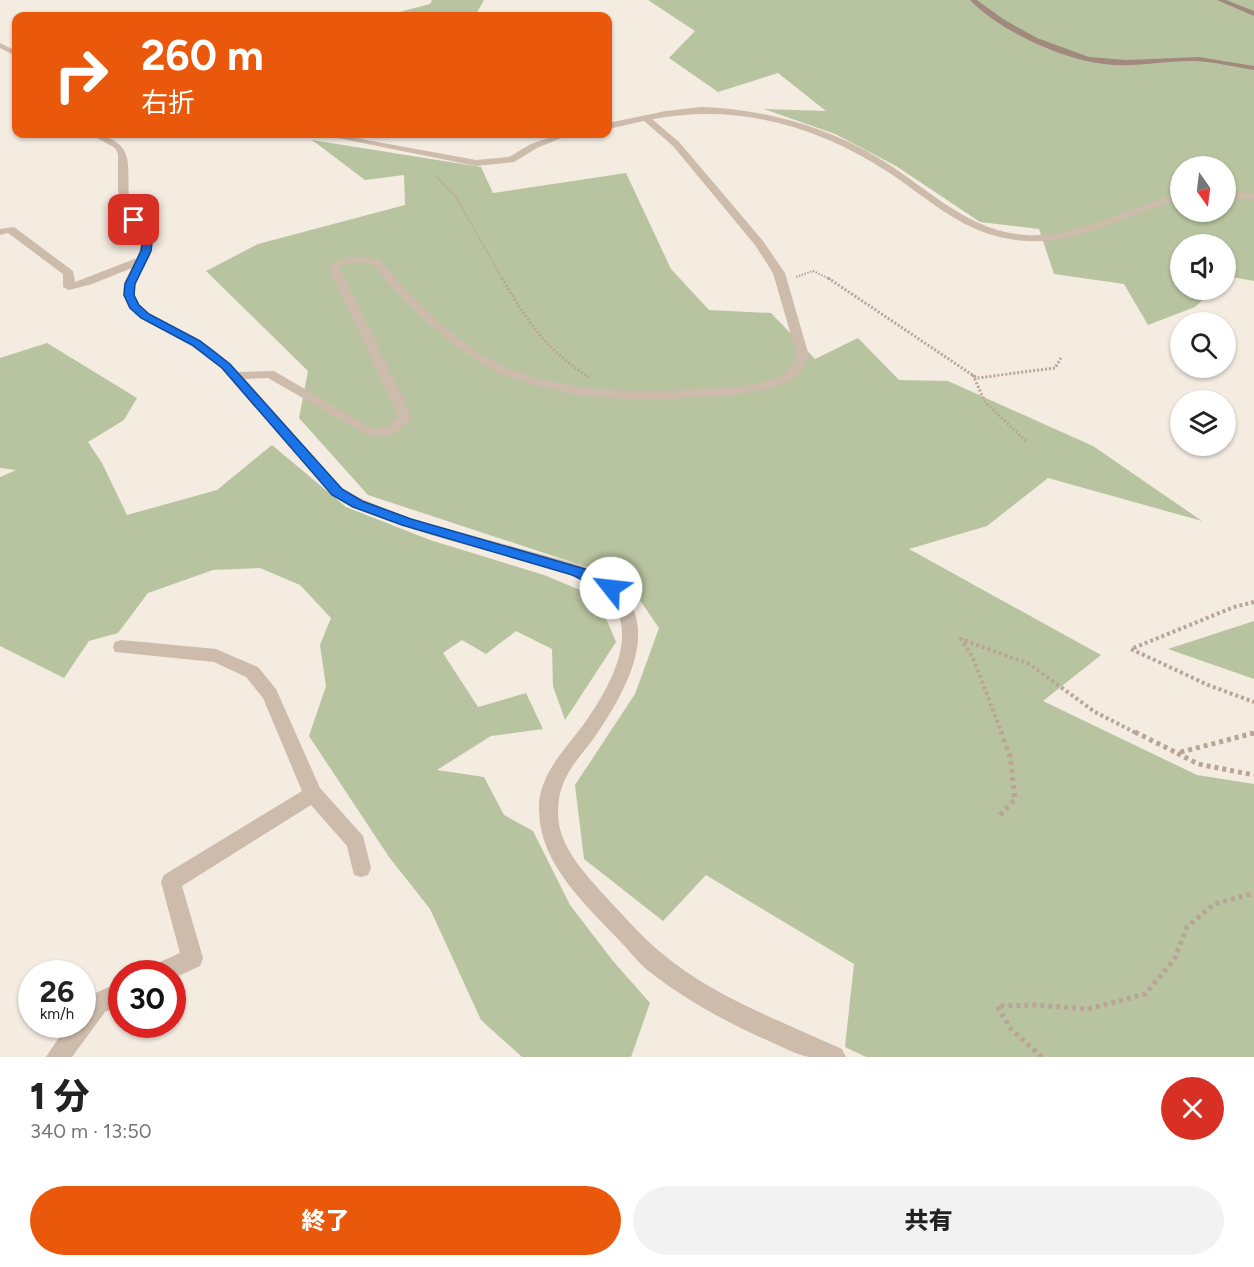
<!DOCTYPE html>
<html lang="ja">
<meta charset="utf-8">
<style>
:root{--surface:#fff;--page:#f2f2f2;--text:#222;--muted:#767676;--accent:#ea580c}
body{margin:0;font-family:Figtree,"Noto Sans JP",sans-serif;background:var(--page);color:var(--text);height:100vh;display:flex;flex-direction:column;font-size:22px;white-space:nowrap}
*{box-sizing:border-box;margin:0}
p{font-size:20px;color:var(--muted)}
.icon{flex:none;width:33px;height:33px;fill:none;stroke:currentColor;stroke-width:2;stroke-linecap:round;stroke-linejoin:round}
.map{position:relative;height:1057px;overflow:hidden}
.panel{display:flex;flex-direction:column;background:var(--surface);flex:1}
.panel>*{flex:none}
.guide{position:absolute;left:12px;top:12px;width:600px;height:126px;border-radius:12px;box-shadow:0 2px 4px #0004;background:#ea580c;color:#fff;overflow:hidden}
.needle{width:39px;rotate:166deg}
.controls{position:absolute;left:1170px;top:156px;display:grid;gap:12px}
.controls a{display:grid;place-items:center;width:66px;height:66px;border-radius:50%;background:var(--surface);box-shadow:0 2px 4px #0004;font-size:30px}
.speed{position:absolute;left:18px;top:960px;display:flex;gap:12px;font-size:30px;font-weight:700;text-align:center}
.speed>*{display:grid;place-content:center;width:78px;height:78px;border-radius:50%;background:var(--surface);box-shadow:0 2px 4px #0004;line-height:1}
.speed small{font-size:15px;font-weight:400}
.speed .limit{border:9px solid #d22;background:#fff;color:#111}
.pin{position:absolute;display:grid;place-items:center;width:51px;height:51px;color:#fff;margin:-26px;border-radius:12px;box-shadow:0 3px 9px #0006}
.me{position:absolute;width:66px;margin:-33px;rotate:299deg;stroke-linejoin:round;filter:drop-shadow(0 0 4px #0008)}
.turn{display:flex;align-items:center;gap:21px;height:126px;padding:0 30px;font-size:27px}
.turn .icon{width:78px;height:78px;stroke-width:2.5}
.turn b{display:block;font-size:42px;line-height:51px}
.round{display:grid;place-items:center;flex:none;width:63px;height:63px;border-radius:32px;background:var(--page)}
.overview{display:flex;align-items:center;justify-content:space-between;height:102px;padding:0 30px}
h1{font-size:36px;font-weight:800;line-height:45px}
.action{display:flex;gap:12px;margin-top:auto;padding:12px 30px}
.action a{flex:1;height:69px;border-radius:36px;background:var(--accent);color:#fff;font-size:24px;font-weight:800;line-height:69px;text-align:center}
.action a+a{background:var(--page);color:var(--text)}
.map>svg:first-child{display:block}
</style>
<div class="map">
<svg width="1254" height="1057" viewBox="0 0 1254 1057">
<rect width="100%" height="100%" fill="#f4ebe1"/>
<!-- green -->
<g fill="#b8c4a0" fill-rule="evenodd">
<path d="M432,0H484L475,16H384L430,4Z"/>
<path d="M648,0H1254V281L1226,276V244H1180V290H1213L1195,307L1148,325L1124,284L1054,274L1039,229L980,222L896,166L835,134L764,109L826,111L778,73L718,92L669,58L695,31ZM1180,166H1226V212H1180Z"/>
<path d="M312,140L481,167L493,193L626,173L671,269L709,310L771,313L815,359L858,338L899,380L948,381L1093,446L1202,521L1048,478L987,526L909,549L1101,655L1043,701L1197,775L1254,784V1057H866L845,1047L854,964L706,875L663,921L584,859L575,785L635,694L659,628L626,580L368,495L299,418L308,371L206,271L258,244L405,205L404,175L365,180Z"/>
<path d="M47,343L137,398L124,420L88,442L102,463L127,515L217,490L272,445L346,507L430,540L544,575L597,597L616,642L565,720L553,686L552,649L516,631L486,654L462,640L443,653L478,707L526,693L543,729L491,736L437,770L484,777L504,815L533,831L570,905L613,961L650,1003L631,1057H522L481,1020L430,909L389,857L309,736L326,686L320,645L331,618L300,585L260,568L213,570L148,593L118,633L89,641L64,678L0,646V477L16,470L0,468V358Z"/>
<path d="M1254,621V679L1168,649Z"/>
</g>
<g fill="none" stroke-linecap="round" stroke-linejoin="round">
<!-- path-far3 -->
<g stroke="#b9a596" stroke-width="2" stroke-dasharray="1.5 1.5" stroke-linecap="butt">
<path d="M437,177L456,197L503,280"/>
<path d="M796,277L813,271L832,280"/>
</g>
<!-- path-far2 -->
<g stroke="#b9a596" stroke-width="3" stroke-dasharray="2 2" stroke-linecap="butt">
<path d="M502,278C526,320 547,351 589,377"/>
<path d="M828,278L977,378L1055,368L1061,358"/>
<path d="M973,375L985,402L1027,442"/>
</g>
<!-- path-far1 -->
<g stroke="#b9a596" stroke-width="4" stroke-dasharray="3 3" stroke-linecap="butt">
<path d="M1254,602L1234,607L1131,649L1208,685L1254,702"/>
<path d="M1002,734L973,658L961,639L1029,664L1095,712L1138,734"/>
</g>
<!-- path -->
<g stroke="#b9a596" stroke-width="5" stroke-dasharray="4 4" stroke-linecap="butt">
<path d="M1135,732L1177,753"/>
<path d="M1254,733L1177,753L1198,764L1254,775"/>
<path d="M1000,815L1015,799L1010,756L1001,732"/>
<path d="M1042,1057L1011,1029L997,1006L1035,1005L1088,1009L1145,994L1174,960L1187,927L1214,904L1254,893"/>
</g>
<!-- street -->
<g fill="#cdbbac" fill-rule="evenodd">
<path d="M0,43L16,51V56L0,48Z"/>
<path d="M701,107C762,109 822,125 875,156C926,185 964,231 1026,235C1079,238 1130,206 1180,194V200C1130,212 1081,244 1028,241C967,238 935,203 888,172C818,126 737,103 654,119H652L679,142L719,189L763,241L785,273L809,356C805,363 800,374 794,379C766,401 620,402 582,396C564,393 514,380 499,373C446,346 410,306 371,264L353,262L339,267L412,417L396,434L371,437L268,378L245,379L342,489L364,500L411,519L577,564C669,596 641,669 598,732C587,749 570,765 563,784C558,797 557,811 559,824C564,852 587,876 605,896C622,914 640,935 659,951C713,997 779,1020 842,1049L846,1057C834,1057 821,1057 809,1057C797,1055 783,1047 771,1042C727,1023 684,999 646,969C636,960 628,949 618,939C585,904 540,864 539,811C537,775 567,748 586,721C626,663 649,601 566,572C487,548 405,535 332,495L222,369L192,346L141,318L130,308L123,295L124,283L132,268L92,284L69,290L63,287V274L8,233L0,235V229L14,227L73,271L75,282L137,258L142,243L122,208L118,190V154L115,148L90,134C98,133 103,135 111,139C140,153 121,183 133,209C137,220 151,233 152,245C153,263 130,277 135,297C141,317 182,329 199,340C213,348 227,360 238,372L274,371L373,429L387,427L398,416L328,266L352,256L378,259C415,299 458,348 510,369C579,395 655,394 726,387C745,385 767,385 784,374C789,371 793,362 797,356L773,273L755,245L673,146L644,121L608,129V123L666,111Z"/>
<path d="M318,134H334L476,160L509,157L531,144L560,134H571L537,148L514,162L476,166Z"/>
<path d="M1226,192L1254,193V199L1226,198Z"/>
<path d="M121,640L216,649L258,667L276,689L320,788L363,836L371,868L368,875L361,877L354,875L347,846L311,805L182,886L203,958L200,966L172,979V974H148L151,966L180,953L161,882L164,875L302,791L263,698L246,677L214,662L115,652L113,647L115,642Z"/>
<path d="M122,981V1004L105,1012L72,1057H46L68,1024H82V1005L89,996Z"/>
</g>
<!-- secondary -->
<g fill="#a18a7d" fill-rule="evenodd">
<path d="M970,0H977L1003,19L1037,38L1089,57L1126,60L1199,57L1254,66V70C1233,67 1212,61 1191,61C1162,61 1133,68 1104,64C1061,59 1000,31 970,0Z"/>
<path d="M1217,0H1226L1254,11V16Z"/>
</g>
</g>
<!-- route -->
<path fill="#1a73e8" stroke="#114b97" stroke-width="1.5" d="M131,218H137L152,243L151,251L135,284L134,295L139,305L149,314L200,341L230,364L342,489L362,501L411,519L592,571L616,585L618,588L616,592C603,596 583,578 569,574L402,525L353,507L332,495L222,368L192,345L141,318L130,308L124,295L125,284L141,251L142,243L129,220Z"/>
</svg>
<div class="controls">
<a><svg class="needle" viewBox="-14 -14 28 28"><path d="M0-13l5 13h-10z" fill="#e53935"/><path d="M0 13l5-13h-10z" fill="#767676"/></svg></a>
<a><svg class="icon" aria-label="sound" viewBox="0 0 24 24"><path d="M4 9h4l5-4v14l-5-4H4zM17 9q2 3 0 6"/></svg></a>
<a><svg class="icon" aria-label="search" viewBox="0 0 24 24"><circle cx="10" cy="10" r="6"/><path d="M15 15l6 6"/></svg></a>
<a><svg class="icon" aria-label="layers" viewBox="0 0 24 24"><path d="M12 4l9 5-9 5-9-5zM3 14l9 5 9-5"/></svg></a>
</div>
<div class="speed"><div>26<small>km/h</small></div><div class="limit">30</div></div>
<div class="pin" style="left:134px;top:220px;background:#d93025"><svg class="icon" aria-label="arrive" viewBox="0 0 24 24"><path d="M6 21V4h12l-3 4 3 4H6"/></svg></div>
<svg class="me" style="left:611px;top:588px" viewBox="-20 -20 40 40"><circle r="19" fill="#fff"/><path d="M0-13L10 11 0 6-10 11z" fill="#1a73e8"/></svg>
<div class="guide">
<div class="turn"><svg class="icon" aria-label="right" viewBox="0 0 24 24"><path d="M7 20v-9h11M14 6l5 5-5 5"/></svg><div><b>260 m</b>右折</div></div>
</div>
</div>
<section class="panel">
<div class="overview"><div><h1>1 分</h1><p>340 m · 13:50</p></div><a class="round" style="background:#d93025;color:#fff"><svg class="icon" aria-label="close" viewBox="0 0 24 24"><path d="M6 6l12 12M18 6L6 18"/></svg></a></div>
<div class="action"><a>終了</a><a>共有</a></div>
</section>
